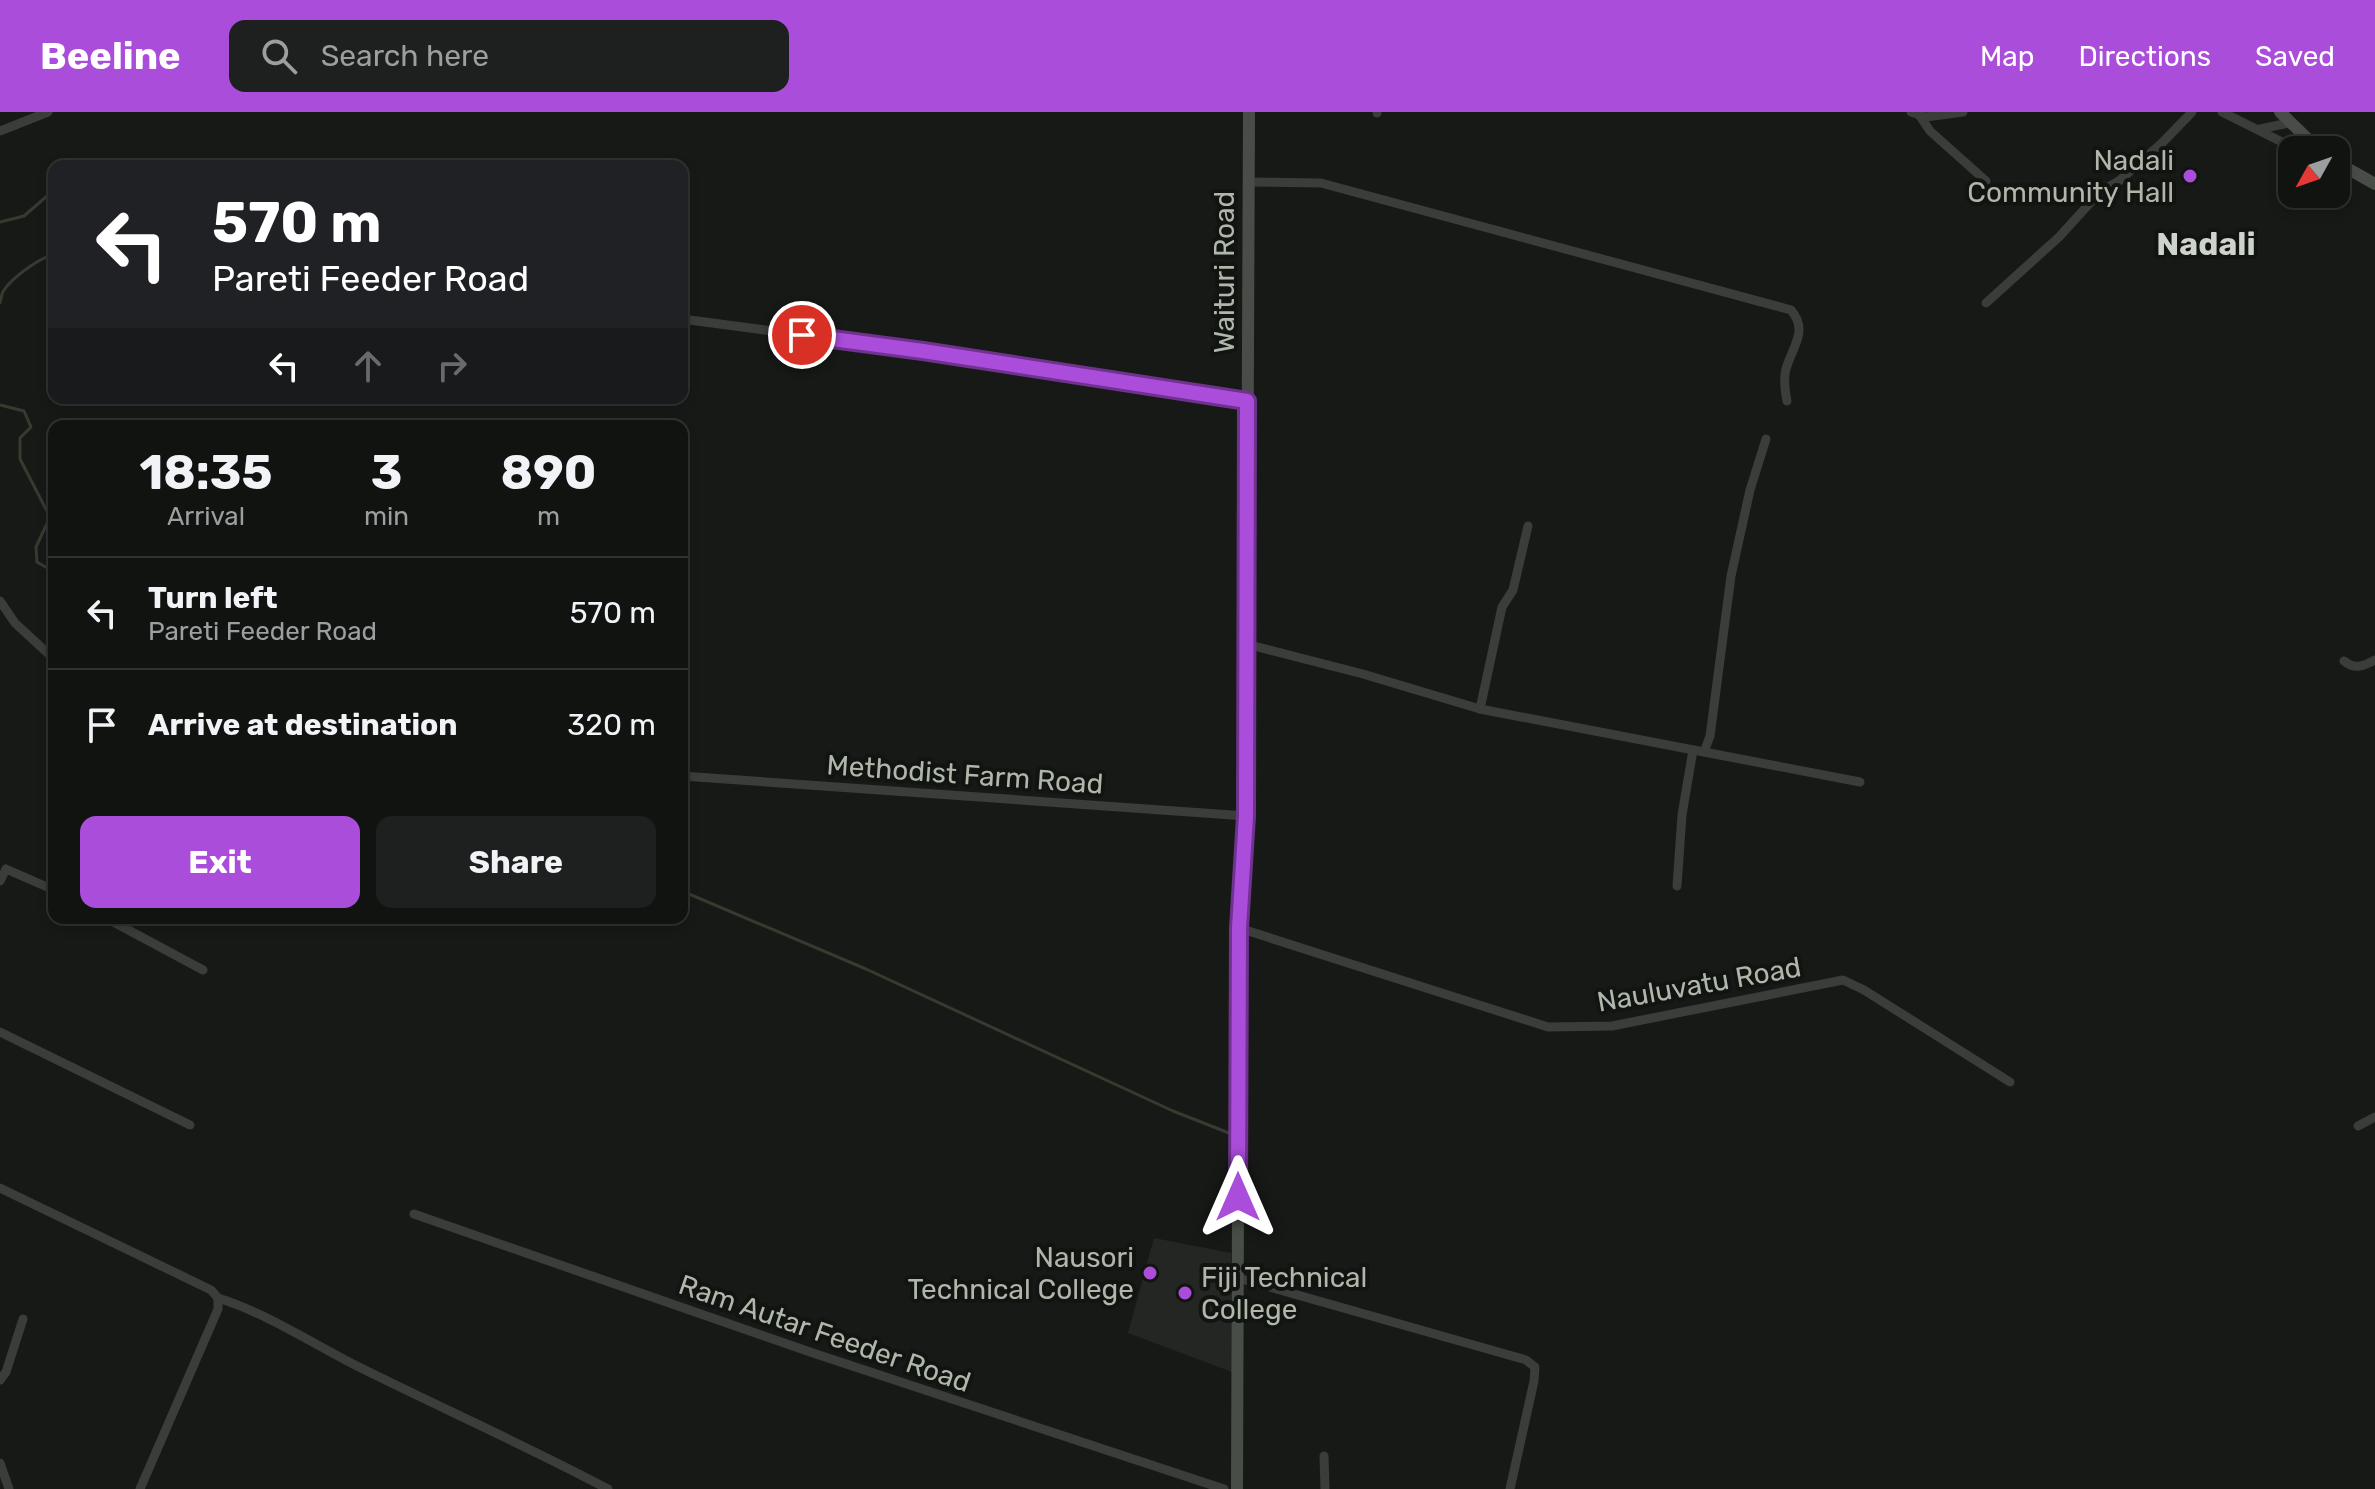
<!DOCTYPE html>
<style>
:root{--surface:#111311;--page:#1e201f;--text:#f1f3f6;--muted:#9c9e9f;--line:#303231;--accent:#ab4ddb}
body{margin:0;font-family:Rubik,sans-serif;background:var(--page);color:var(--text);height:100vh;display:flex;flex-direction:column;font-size:30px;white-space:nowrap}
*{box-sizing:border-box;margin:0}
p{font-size:26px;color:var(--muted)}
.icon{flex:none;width:44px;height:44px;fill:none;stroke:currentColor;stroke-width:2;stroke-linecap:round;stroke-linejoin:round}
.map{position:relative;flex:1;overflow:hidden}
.details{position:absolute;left:48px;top:308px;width:640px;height:504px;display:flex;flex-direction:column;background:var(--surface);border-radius:16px;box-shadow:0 4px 12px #0003,0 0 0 2px var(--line)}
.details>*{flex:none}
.banner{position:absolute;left:48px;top:48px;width:640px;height:244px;border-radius:16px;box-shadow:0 4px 12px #0003,0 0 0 2px var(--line);background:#202124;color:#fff;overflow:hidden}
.needle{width:52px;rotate:230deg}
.controls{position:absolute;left:2278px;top:24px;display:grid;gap:16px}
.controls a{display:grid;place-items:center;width:72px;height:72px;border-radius:16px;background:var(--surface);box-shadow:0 4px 12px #0003,0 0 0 2px var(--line);font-size:40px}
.pin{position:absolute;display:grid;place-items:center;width:68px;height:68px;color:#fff;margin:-34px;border:4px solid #fff;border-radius:50%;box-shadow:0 2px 8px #0007}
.me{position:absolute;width:88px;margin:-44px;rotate:0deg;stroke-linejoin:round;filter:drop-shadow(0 0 6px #0008)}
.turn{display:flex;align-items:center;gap:28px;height:168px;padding:0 32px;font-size:36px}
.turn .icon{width:104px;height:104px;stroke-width:2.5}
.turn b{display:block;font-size:56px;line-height:68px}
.lanes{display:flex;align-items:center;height:76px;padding:0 32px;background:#0003;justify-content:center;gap:40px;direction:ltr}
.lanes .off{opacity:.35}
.eta{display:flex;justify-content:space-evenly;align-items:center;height:136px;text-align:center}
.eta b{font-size:48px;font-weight:700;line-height:56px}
.primary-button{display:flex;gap:16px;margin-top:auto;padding:16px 32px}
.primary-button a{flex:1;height:92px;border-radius:16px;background:var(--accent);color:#fff;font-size:32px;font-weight:700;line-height:92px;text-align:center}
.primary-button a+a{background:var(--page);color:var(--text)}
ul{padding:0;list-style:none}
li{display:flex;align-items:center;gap:24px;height:112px;padding:0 32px;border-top:2px solid var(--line)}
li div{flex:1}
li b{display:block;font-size:30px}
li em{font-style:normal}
header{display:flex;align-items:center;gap:48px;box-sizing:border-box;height:112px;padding:0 40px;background:var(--accent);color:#fff}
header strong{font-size:38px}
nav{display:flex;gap:44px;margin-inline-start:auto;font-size:28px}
.search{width:560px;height:72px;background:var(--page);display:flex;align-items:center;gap:20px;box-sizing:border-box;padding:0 28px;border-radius:16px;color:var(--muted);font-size:30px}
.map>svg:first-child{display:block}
</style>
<header>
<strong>Beeline</strong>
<div class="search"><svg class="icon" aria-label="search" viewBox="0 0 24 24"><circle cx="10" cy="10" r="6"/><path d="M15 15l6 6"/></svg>Search here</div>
<nav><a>Map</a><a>Directions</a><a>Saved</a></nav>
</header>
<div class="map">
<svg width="2375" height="1377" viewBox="0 0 2375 1377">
<rect width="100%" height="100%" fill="#171917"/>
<!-- built -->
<path fill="#242624" d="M1154,1126L1231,1141L1232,1260L1128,1221Z"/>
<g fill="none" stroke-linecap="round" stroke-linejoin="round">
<!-- stream -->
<g stroke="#363b2f" stroke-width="3">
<path d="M0,110L24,104L54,78"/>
<path d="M0,191C1,187 2,180 4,178C12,166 40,145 54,143"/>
<path d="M0,293L24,299L31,315L20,326V347L50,405L36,435L37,450L54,460"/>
<path d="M682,779L866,857L1173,999L1234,1023"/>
</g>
<!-- minor -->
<g stroke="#3a3d39" stroke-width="9">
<path d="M1911,0L1926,5L1963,0"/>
<path d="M2222,0L2298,38"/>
<path d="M1377,1V0"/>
<path d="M1920,4L1930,19L1986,69"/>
<path d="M2260,17L2289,11"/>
<path d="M0,19L48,0"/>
<path d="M1249,70L1321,71L1791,198C1809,219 1792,235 1786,257C1783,268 1785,279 1787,289"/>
<path d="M1986,191L2059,125L2100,80L2119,69L2161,32L2192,0"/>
<path d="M682,207L923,239L1247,289"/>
<path d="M0,489L15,511L54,547"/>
<path d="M1246,532L1363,562L1480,597L1860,670"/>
<path d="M2344,549C2355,558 2364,554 2375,548"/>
<path d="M1480,597L1502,495L1513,478L1528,414"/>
<path d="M1704,640L1710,624L1731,464L1750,378L1766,327"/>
<path d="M682,664L1246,704"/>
<path d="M0,769L6,757L54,778"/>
<path d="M1677,774L1682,703L1693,638"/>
<path d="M48,775L54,763"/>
<path d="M106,806L203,858"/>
<path d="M1239,816L1548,915L1612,914L1843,868L1864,878L2010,970"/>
<path d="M0,920L190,1013"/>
<path d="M2358,1014L2375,1005"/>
<path d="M0,1076L211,1178L218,1186V1197L140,1377"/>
<path d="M414,1102L813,1241L1224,1377"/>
<path d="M1238,1166L1526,1248L1535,1255L1534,1269L1510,1377"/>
<path d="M218,1186C266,1201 310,1230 355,1253C439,1295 525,1333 608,1377"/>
<path d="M0,1268L6,1260L23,1207"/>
<path d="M1324,1344L1325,1377"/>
<path d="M0,1351L9,1377"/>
</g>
<!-- secondary -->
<g stroke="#494d47" stroke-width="12">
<path d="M2280,0L2319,38"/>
<path d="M2336,50L2375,72"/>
<path d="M1237,1377L1239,816L1246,704L1249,0"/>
</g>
</g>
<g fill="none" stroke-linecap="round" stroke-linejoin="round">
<!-- route casing -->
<g stroke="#6f328e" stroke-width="20">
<path id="route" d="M802,223L923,239L1247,289L1246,704L1239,816L1238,1085"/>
</g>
<!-- route -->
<use href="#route" stroke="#ab4ddb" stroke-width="14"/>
</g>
<!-- markers -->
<g fill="#ab4ddb" stroke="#121412" stroke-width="3">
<circle cx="2190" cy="64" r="8"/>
<circle cx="1150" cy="1161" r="8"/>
<circle cx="1185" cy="1181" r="8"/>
</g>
<g text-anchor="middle" stroke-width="8" stroke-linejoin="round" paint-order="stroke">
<!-- poi labels -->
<g font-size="28" fill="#afb7ab" stroke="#121412" text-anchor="end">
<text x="2174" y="58">Nadali<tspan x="2174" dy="32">Community Hall</tspan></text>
<text x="1134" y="1155">Nausori<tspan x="1134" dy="32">Technical College</tspan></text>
<text x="1201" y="1175" text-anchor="start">Fiji Technical<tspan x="1201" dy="32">College</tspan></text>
</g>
<!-- street labels -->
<g font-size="28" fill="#afb7ab" stroke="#121412">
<text transform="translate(1224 160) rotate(-90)" y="10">Waituri Road</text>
<text transform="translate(965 662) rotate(4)" y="10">Methodist Farm Road</text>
<text transform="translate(1699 872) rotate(-10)" y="10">Nauluvatu Road</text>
<text transform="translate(825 1221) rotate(19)" y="10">Ram Autar Feeder Road</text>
</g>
<!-- quarter labels -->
<g font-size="32" font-weight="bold" fill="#ced4cc" stroke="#121412">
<text x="2206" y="143">Nadali</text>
</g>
</g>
</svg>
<div class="controls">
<a><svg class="needle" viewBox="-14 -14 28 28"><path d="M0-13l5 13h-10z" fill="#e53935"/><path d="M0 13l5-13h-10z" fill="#9c9e9f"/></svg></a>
</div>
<div class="pin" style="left:802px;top:223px;background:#d93025"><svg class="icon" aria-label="arrive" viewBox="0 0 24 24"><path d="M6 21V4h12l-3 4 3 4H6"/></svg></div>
<svg class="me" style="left:1238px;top:1085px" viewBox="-20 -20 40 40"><path d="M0-17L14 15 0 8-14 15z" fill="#ab4ddb" stroke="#fff" stroke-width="4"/></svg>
<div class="banner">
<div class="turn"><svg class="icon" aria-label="left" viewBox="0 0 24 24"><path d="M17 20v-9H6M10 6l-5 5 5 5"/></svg><div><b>570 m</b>Pareti Feeder Road</div></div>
<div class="lanes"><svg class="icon" aria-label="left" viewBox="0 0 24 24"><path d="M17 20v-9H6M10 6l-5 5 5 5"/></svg><svg class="icon off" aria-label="ahead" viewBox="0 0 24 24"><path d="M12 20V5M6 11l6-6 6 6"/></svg><svg class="icon off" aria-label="right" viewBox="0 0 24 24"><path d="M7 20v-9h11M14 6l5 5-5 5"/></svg></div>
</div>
<section class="details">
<div class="eta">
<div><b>18:35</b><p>Arrival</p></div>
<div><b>3</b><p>min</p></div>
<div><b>890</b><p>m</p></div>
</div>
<ul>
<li><svg class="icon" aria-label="left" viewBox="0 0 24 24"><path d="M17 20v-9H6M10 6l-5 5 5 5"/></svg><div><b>Turn left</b><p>Pareti Feeder Road</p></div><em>570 m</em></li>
<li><svg class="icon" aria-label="arrive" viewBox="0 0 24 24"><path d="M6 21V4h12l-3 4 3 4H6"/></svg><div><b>Arrive at destination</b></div><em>320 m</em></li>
</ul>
<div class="primary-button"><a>Exit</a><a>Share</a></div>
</section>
</div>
